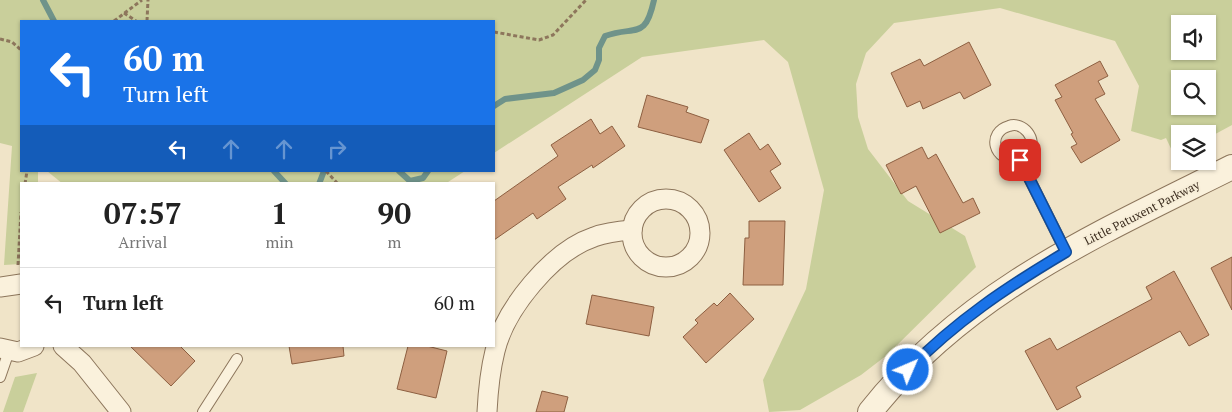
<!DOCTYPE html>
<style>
:root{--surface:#fff;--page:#f2f2f2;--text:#222;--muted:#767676;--line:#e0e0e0}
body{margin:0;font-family:"PT Serif",serif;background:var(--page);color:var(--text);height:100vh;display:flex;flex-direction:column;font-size:19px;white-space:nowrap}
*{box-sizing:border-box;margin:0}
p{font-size:16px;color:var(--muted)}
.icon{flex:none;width:28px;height:28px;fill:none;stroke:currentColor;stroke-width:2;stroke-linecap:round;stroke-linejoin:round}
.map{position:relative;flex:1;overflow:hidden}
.side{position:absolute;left:20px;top:182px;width:475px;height:165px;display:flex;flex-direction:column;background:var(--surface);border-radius:0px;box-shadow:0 1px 4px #0004}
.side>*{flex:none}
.banner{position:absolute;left:20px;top:20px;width:475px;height:152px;border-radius:0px;box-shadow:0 1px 4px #0004;background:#1a73e8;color:#fff;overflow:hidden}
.buttons{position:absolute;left:1171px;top:15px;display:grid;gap:10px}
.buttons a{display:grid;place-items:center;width:45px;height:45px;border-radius:0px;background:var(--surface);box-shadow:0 1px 4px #0004;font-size:25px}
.pin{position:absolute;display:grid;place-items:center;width:42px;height:42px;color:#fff;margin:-21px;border-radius:10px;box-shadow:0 2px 8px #0006}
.me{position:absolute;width:55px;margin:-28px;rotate:45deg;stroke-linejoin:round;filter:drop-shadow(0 0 4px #0008)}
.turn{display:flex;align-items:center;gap:18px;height:105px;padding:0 20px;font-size:22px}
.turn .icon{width:65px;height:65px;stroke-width:2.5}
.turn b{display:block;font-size:35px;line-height:42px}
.lanes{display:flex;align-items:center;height:48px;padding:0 20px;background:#0003;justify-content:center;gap:25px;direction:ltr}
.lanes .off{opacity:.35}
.eta{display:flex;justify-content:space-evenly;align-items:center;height:85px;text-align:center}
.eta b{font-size:30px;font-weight:800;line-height:35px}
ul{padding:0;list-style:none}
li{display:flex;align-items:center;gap:15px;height:70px;padding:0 20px;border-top:1px solid var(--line)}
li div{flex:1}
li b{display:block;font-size:19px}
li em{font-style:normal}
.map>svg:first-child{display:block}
</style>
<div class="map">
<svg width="1232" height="412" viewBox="0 0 1232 412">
<rect width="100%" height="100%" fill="#f0e4c8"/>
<!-- green -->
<g fill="#c9cf9b" fill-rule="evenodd">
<path d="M0,0H1232V125L1208,138V134H1180V152L1174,155L1166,138L1161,140L1131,131L1139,86L1115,41L1000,8L894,23L866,53L856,84L858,117L868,149L908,201L965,236L976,267L887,355L861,375L800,410L769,412L763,380L806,289L824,190L788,62L764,40L642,57L494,153V21H21V171H38V184H21V264L4,265L12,146L0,143ZM1180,24H1208V51H1180ZM1180,79H1208V106H1180Z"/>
<path d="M47,171H465L445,184H63Z"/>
<path d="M37,373L23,412H3L15,377Z"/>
</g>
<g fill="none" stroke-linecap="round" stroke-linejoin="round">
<!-- stream -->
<g stroke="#6f938a" stroke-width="6">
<path d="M43,0L54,21"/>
<path d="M494,106L505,99L554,93L583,80L595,70L599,60V48L605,36C636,25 645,41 654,0"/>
<path d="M274,171L286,184"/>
<path d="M399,171L410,181L423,178L428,171"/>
<path d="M319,184L324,171"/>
</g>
</g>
<!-- building -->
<g fill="#cf9f7d" stroke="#8d5f41">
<path d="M969,42L991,85L964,99L960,92L923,109L920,101L907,107L891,73L920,59L924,66Z"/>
<path d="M1100,61L1108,76L1098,81L1105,94L1095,99L1120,140L1081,163L1071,147L1077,144L1071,134L1073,133L1055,100L1062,97L1055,85Z"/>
<path d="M647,95L688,107L686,112L709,120L701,143L638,127Z"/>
<path d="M591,119L600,134L612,126L625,146L593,168L592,165L558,187L566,199L537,219L533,213L494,240V201L558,156L551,145Z"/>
<path d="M749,133L760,150L768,144L781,164L770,171L781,188L759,202L724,150Z"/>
<path d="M922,147L928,159L936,154L963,203L973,198L980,213L940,233L916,186L901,194L886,165Z"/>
<path d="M749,221H785L783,285H743L745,238H749Z"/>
<path d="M1232,257V310L1211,268Z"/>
<path d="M1174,271L1209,335L1189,346L1180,331L1076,387L1081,397L1057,410L1025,351L1050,338L1057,350L1152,299L1146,287Z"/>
<path d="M730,293L754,319L706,363L683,337L698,323L695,320L714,303L717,306Z"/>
<path d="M592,295L654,307L649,336L586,324Z"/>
<path d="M130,346H180L195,361L171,386Z"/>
<path d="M289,346H343L344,356L292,364Z"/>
<path d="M408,346H427L447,351L436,398L397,389Z"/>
<path d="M542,391L568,397L564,412H536Z"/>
</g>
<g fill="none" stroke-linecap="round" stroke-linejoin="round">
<!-- service casing -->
<g stroke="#8d765c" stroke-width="12">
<g id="service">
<path d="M1020,160C992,162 987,132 1009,126C1023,121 1038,139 1029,152C1027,155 1023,158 1020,160L1066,252"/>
<path d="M0,377L9,351"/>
<path d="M203,412L237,359"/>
</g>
</g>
<!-- minor casing -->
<g stroke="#8d765c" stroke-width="21">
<g id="minor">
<circle cx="666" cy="233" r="34"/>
<path d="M0,287L21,284"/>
<path d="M63,346L82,363L121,412"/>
<path d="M0,348L18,352L34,346"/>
<path d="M487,412C488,392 490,371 495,351C505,309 552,251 594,237C607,232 619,231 632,230"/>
</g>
</g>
<!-- tertiary casing -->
<g stroke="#8d765c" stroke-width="26">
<path id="tertiary" d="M870,412C966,291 1098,234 1232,167"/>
</g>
<!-- path -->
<g stroke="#8d765c" stroke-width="3" stroke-dasharray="4 2.5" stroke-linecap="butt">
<path d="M124,13L136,21"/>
<path d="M114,21L142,0"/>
<path d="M147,21L148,0"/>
<path d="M494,32L539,40L553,35L586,0"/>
<path d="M0,39L12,42L21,50"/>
<path d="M326,171L338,184"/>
<path d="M25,184L27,171"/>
<path d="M18,265L21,212"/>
</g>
<!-- service -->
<use href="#service" stroke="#faf1dc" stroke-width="10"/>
<!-- minor -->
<use href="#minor" stroke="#faf1dc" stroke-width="19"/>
<!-- tertiary -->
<use href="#tertiary" stroke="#faf1dc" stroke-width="24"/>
</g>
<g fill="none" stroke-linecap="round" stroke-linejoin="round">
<!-- route casing -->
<g stroke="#114b97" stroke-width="12">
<path id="route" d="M908,370C956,321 1007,287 1066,252L1020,160"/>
</g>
<!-- route -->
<use href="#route" stroke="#1a73e8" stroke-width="9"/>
</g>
<g text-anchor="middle" stroke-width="4" stroke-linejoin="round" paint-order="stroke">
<!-- street labels -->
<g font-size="12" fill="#3d2e20" stroke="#f7eed8">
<text transform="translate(1142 213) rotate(-27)" y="4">Little Patuxent Parkway</text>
</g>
</g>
</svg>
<div class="buttons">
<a><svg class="icon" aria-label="sound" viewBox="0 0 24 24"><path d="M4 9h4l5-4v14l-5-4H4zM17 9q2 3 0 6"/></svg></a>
<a><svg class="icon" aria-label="search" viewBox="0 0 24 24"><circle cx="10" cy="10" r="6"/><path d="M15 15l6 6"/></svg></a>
<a><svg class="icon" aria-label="layers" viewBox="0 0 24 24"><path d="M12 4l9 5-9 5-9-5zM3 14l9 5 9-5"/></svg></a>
</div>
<div class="pin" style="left:1020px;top:160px;background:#d93025"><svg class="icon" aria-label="arrive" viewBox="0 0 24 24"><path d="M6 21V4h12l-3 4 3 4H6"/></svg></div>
<svg class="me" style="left:908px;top:370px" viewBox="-20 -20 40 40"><circle r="17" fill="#1a73e8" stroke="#fff" stroke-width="3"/><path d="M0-11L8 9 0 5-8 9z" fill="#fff"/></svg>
<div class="banner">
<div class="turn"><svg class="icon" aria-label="left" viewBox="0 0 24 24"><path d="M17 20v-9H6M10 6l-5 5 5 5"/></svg><div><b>60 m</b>Turn left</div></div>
<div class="lanes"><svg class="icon" aria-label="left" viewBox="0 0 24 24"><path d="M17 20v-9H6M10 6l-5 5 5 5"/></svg><svg class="icon off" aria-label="ahead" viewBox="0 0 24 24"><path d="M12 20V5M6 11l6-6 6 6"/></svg><svg class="icon off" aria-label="ahead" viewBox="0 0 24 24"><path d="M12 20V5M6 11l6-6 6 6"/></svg><svg class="icon off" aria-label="right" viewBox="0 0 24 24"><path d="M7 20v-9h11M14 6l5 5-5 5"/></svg></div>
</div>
<section class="side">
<div class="eta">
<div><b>07:57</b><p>Arrival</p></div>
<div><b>1</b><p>min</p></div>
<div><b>90</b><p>m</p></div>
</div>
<ul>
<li><svg class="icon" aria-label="left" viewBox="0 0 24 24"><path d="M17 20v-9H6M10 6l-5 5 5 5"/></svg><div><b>Turn left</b></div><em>60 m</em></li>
</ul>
</section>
</div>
